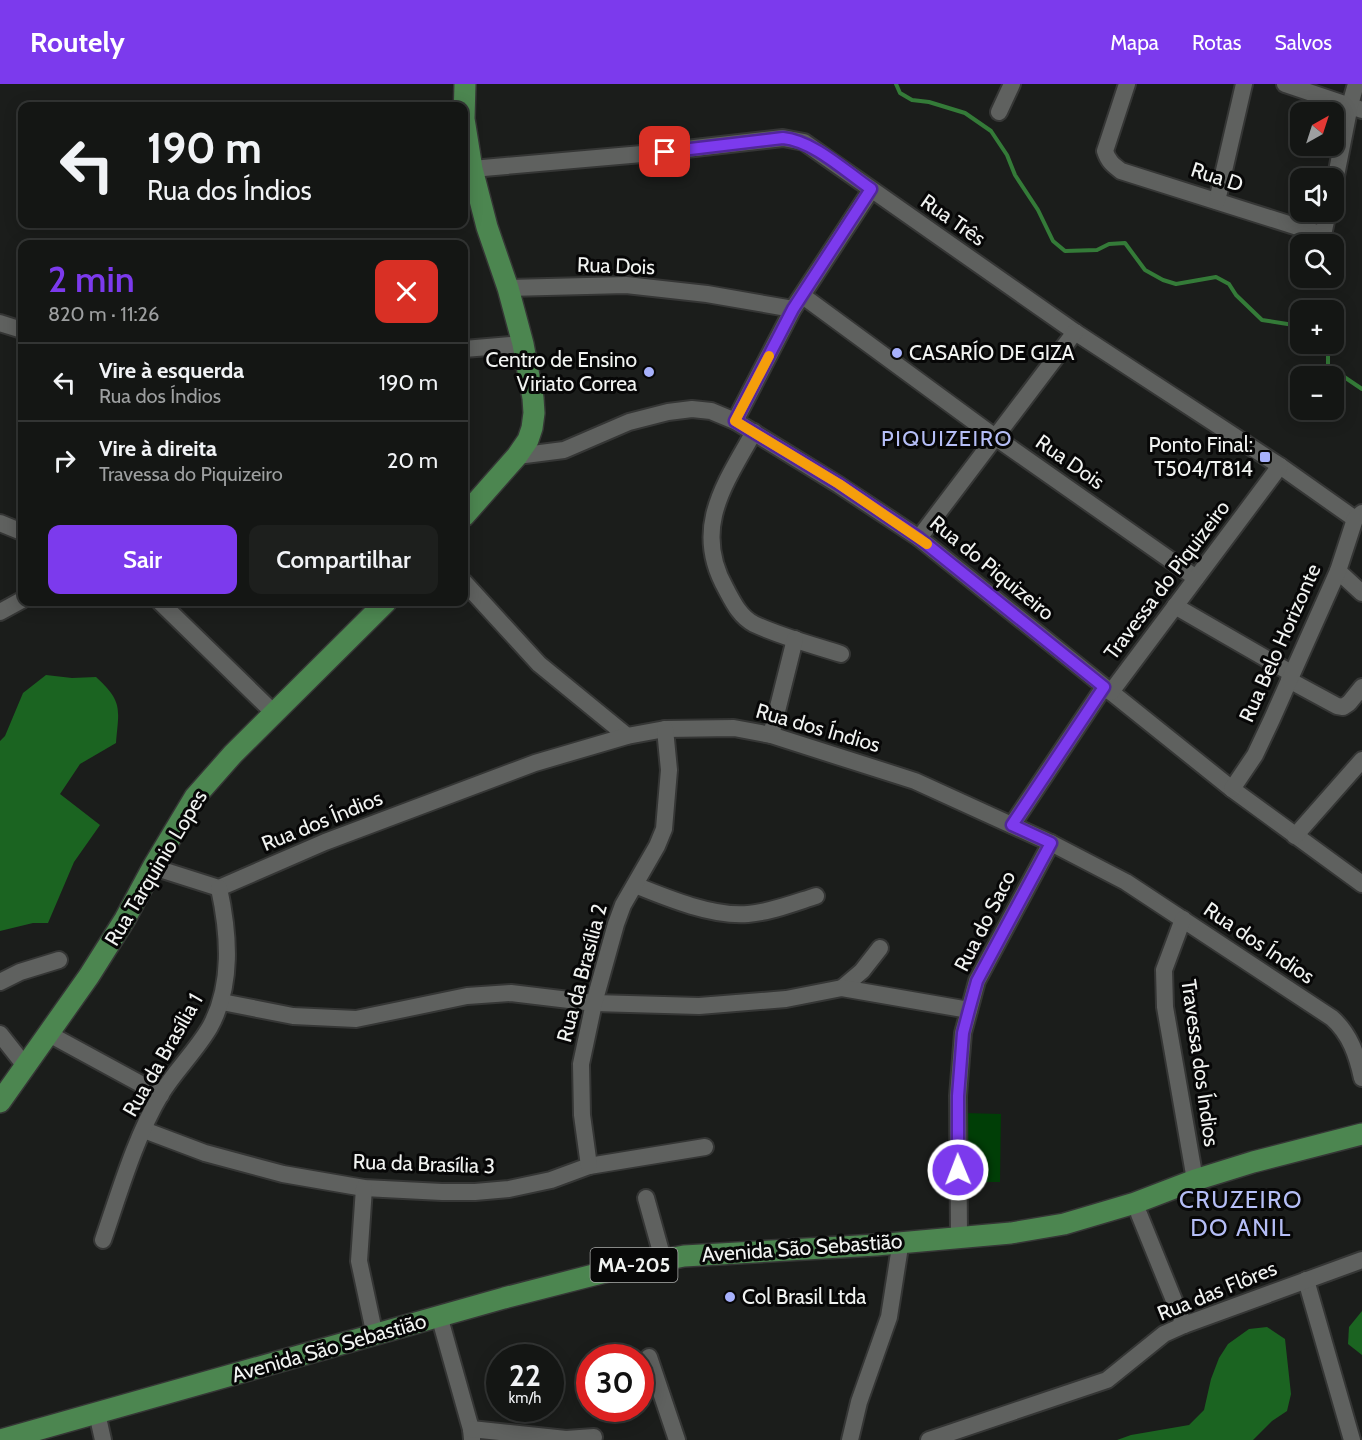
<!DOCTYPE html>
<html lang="pt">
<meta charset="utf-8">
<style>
:root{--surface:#141614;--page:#1d1f1d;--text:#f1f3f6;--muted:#9d9fa0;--line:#333534;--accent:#7c3aed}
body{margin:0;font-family:Cabin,sans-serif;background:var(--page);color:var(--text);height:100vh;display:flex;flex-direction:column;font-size:22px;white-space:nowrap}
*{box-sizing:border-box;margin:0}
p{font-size:20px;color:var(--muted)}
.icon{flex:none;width:33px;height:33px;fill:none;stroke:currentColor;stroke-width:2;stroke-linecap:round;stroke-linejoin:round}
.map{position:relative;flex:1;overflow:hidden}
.panel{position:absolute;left:18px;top:156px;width:450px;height:366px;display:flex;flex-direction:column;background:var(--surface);border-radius:12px;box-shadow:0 3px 15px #0003,0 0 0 2px var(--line)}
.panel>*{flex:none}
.guide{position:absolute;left:18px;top:18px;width:450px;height:126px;border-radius:12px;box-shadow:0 3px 15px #0003,0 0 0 2px var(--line);background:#141614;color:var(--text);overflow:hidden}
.needle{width:39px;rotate:39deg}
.buttons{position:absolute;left:1290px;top:18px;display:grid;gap:12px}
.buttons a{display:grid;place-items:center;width:54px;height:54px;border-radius:12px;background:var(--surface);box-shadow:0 3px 15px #0003,0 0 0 2px var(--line);font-size:30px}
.speed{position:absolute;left:486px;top:1260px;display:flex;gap:12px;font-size:30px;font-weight:700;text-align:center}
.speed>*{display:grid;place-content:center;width:78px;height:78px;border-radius:50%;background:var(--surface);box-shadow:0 3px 15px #0003,0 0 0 2px var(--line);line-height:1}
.speed small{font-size:15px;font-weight:400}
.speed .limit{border:9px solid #d22;background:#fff;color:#111}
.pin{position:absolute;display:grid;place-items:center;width:51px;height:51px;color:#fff;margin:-26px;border-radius:12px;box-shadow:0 3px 9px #0006}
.me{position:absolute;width:66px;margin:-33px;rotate:359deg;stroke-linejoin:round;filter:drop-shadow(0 0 4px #0008)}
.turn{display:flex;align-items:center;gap:21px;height:126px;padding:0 30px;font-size:27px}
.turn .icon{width:78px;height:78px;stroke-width:2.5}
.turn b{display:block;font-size:42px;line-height:51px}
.round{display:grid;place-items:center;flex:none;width:63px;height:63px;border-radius:12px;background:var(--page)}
.headline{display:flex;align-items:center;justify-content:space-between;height:102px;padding:0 30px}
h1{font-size:36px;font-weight:600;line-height:45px;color:var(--accent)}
.primary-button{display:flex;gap:12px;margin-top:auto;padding:12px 30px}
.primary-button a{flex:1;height:69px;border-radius:12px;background:var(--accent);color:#fff;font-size:24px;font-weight:600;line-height:69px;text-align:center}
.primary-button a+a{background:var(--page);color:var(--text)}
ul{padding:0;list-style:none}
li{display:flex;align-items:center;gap:18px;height:78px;padding:0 30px;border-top:2px solid var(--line)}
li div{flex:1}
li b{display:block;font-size:22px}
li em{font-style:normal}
header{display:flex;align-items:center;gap:36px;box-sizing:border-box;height:84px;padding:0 30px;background:var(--accent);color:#fff}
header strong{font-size:28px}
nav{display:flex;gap:33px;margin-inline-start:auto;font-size:21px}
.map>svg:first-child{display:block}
</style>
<header>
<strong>Routely</strong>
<nav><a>Mapa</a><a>Rotas</a><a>Salvos</a></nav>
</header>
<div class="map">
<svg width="1362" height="1356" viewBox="0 0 1362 1356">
<rect width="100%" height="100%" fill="#1b1d1b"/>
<!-- green -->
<path fill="#003e06" d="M964,1029L1001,1030L1000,1098H964Z"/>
<!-- forest -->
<g fill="#1b6421">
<path d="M46,591L72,594L96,593C123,618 119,624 116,659L80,680L60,710L100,741L74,778L48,839H33L0,847V657L5,652L23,609Z"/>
<path d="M1362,1227V1271L1348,1260L1349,1243Z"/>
<path d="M1267,1243L1285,1255L1291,1310L1287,1327L1272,1337L1253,1356H1117L1131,1351L1189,1341L1204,1326L1211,1295L1219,1274L1228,1260L1249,1245Z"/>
</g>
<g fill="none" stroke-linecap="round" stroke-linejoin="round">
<!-- stream -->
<g stroke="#347b38" stroke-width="4">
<path d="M896,0L900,9L912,16L929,18L965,29L991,47L1007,71L1015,91L1038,126L1053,157L1065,167L1097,166L1109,160L1125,159L1145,186L1163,196L1176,200L1216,193L1229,200L1236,211L1262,236L1300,242"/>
<path d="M1334,253L1336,260L1328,271V282L1362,305"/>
</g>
<!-- minor casing -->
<g stroke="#353635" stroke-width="20">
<g id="minor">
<path d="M1127,0L1105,67C1108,77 1113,81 1121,87L1323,151L1328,128"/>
<path d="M1285,0L1362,26"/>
<path d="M999,28L1012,0"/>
<path d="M472,85L642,70L783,54L804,58L1075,248L1280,382L1355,435"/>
<path d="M1334,102L1350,21L1356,0"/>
<path d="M1217,117L1244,0"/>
<path d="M508,204L626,201L707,210L793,225"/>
<path d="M803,212L995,353L1196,494"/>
<path d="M0,239L22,246"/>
<path d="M464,265L523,260"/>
<path d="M735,337L793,225L871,106"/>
<path d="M754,348C724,401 692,445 726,505C733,518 740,533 754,540C782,553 813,561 841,570"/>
<path d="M517,372L564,366L629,338L668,328L692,325L711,327L735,337L839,401L919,454L1232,705L1362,800"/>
<path d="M0,439L22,448"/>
<path d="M919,454L1075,248"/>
<path d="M1338,487L1362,509"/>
<path d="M464,498L539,580L627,652"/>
<path d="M160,518L275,630"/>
<path d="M1175,522L1291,589"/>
<path d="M0,528L22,516"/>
<path d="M1289,596L1337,622L1343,623L1349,619L1362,603"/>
<path d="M1111,608L1280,382"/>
<path d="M771,651L795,555"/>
<path d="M1232,705L1255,671L1272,635L1338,487L1355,435L1362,429"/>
<path d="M1012,741L1104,603"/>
<path d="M1295,752L1362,676"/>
<path d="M153,783L219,804L325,758L535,679L627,652L665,645L734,644L771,651L915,697L1051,759L1126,798L1332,934C1350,950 1357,971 1362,994"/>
<path d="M635,801C667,814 713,833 748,830C771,828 794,819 816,812"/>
<path d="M1183,835L1164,886L1165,923L1195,1096"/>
<path d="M0,898L20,888L59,876"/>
<path d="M842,904L862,887L880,864"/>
<path d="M222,918L293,932L356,935L467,912L511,909L594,919L699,922L786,915L842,904L969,926"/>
<path d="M0,950L26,983"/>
<path d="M49,950L161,1011"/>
<path d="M144,1046L205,1069L283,1090L364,1104L442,1108H475L509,1105L551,1096L589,1082L705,1063"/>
<path d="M589,1082L582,1031L581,980L594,919L616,840L623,821L657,762L664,745L669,686L665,645"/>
<path d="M364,1104L359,1177L375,1252"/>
<path d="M646,1114L663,1175"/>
<path d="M1139,1130L1184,1241"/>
<path d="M959,1153L958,1012L963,949L977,897L1051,759"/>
<path d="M103,1156C120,1107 135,1054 161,1010C175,987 196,967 210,943C233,901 229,850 219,804"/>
<path d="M1306,1196L1352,1356"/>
<path d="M442,1242L471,1345L472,1355"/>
<path d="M649,1273L677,1356"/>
<path d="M99,1338L103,1356"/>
<path d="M471,1345L566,1355L594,1353"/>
<path d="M850,1356L859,1318L889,1233L899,1169"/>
<path d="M929,1356L1107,1296L1164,1250L1184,1241L1362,1176"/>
</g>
</g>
<!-- major casing -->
<g stroke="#353635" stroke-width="24">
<g id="major">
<path d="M464,432L517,372L528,356L532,344L534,329L533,314L523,260L508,204L487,143L472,85L464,35L465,0"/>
<path d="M0,1018L89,892L125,835L153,783L195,713L233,670L386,518"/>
<path d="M1,1356L504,1214L613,1186L684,1172L876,1161L1011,1149L1064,1140L1135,1119L1195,1096L1253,1078L1362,1050"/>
</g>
</g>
<!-- minor -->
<use href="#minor" stroke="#5f615f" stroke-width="16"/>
<!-- major -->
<use href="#major" stroke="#4c8650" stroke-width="21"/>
</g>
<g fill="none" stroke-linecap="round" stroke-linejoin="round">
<!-- route casing -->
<g stroke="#51269a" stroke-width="15">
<path id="route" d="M665,68L783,54C814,57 846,88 871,105L793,225L735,337L839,400L919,454L1104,603L1012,741L1051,759L977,897L969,926L963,949L958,1012V1086"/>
</g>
<!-- route -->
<use href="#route" stroke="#7c3aed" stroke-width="10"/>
<!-- slow -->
<path stroke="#f59e0b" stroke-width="10" d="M769,272L735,337L839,400L927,460"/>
</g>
<!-- markers -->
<g fill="#a7b1fc" stroke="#070707" stroke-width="2">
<circle cx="897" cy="269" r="6"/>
<circle cx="649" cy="288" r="6"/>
<rect x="1259" y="367" width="12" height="12" rx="3"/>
<circle cx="730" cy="1213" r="6"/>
</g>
<g text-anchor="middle" stroke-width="6" stroke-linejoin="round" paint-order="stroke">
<!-- shield labels -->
<rect fill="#070707" stroke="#abacab" stroke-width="1.5" x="590.5" y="1164" width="87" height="34" rx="4.5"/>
<g font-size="20" font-weight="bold" fill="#f1f3f1">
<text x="634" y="1188">MA-205</text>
</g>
<!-- street labels -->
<g font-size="21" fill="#f1f3f1" stroke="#070707">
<text transform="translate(1217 93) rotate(18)" y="7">Rua D</text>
<text transform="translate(953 136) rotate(35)" y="7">Rua Três</text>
<text transform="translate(616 182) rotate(2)" y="7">Rua Dois</text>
<text transform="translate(1070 378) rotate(35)" y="7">Rua Dois</text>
<text transform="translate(992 484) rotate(39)" y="7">Rua do Piquizeiro</text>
<text transform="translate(1167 496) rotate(-53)" y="7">Travessa do Piquizeiro</text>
<text transform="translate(1280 559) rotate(-66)" y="7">Rua Belo Horizonte</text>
<text transform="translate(818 644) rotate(16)" y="7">Rua dos Índios</text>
<text transform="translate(322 737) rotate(-22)" y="7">Rua dos Índios</text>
<text transform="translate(156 784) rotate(-59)" y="7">Rua Tarquinio Lopes</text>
<text transform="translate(985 837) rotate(-63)" y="7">Rua do Saco</text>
<text transform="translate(1259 859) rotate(34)" y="7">Rua dos Índios</text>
<text transform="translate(582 889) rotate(-75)" y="7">Rua da Brasília 2</text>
<text transform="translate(163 971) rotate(-60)" y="7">Rua da Brasília 1</text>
<text transform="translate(1200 979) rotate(82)" y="7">Travessa dos Índios</text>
<text transform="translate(424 1080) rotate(2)" y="7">Rua da Brasília 3</text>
<text transform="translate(802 1164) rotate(-4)" y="7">Avenida São Sebastião</text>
<text transform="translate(1217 1207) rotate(-22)" y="7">Rua das Flôres</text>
<text transform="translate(329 1264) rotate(-16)" y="7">Avenida São Sebastião</text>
</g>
<!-- poi labels -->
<g font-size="21" fill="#f1f3f1" stroke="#070707" text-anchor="start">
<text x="909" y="276">CASARÍO DE GIZA</text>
<text x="637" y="283" text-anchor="end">Centro de Ensino<tspan x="637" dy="24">Viriato Correa</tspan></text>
<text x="1253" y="368" text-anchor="end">Ponto Final:<tspan x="1253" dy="24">T504/T814</tspan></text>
<text x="742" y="1220">Col Brasil Ltda</text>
</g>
<!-- neighbourhood labels -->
<g font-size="22" letter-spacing="1.5" fill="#b5bef6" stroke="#070707">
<text x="947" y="362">PIQUIZEIRO</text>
</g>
<!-- quarter labels -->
<g font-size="24" letter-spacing="1.5" fill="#b5bef6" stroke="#070707">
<text x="1241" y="1124">CRUZEIRO<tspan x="1241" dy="28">DO ANIL</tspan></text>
</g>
</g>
</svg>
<div class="buttons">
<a><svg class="needle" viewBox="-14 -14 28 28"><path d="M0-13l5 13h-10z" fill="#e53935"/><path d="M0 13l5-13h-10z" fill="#9d9fa0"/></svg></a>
<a><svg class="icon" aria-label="sound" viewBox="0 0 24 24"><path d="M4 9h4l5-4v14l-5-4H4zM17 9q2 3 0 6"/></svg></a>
<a><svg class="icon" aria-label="search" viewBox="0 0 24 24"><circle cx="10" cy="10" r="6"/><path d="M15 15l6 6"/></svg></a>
<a>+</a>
<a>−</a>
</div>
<div class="speed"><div>22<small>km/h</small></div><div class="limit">30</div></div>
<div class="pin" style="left:665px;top:68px;background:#d93025"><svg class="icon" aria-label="arrive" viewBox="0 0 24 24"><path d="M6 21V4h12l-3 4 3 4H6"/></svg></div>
<svg class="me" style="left:958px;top:1086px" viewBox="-20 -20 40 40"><circle r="17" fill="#7c3aed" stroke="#fff" stroke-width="3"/><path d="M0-11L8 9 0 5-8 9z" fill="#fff"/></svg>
<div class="guide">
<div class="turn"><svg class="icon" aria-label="left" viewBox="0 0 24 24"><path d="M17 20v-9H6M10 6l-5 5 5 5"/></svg><div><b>190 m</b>Rua dos Índios</div></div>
</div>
<section class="panel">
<div class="headline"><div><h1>2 min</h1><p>820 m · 11:26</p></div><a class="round" style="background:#d93025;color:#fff"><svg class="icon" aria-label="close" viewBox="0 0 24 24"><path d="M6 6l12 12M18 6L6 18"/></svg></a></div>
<ul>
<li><svg class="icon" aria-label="left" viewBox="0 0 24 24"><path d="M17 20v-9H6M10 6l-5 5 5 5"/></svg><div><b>Vire à esquerda</b><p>Rua dos Índios</p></div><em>190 m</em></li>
<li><svg class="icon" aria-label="right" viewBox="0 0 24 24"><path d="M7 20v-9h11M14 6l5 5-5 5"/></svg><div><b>Vire à direita</b><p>Travessa do Piquizeiro</p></div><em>20 m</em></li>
</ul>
<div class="primary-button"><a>Sair</a><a>Compartilhar</a></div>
</section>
</div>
